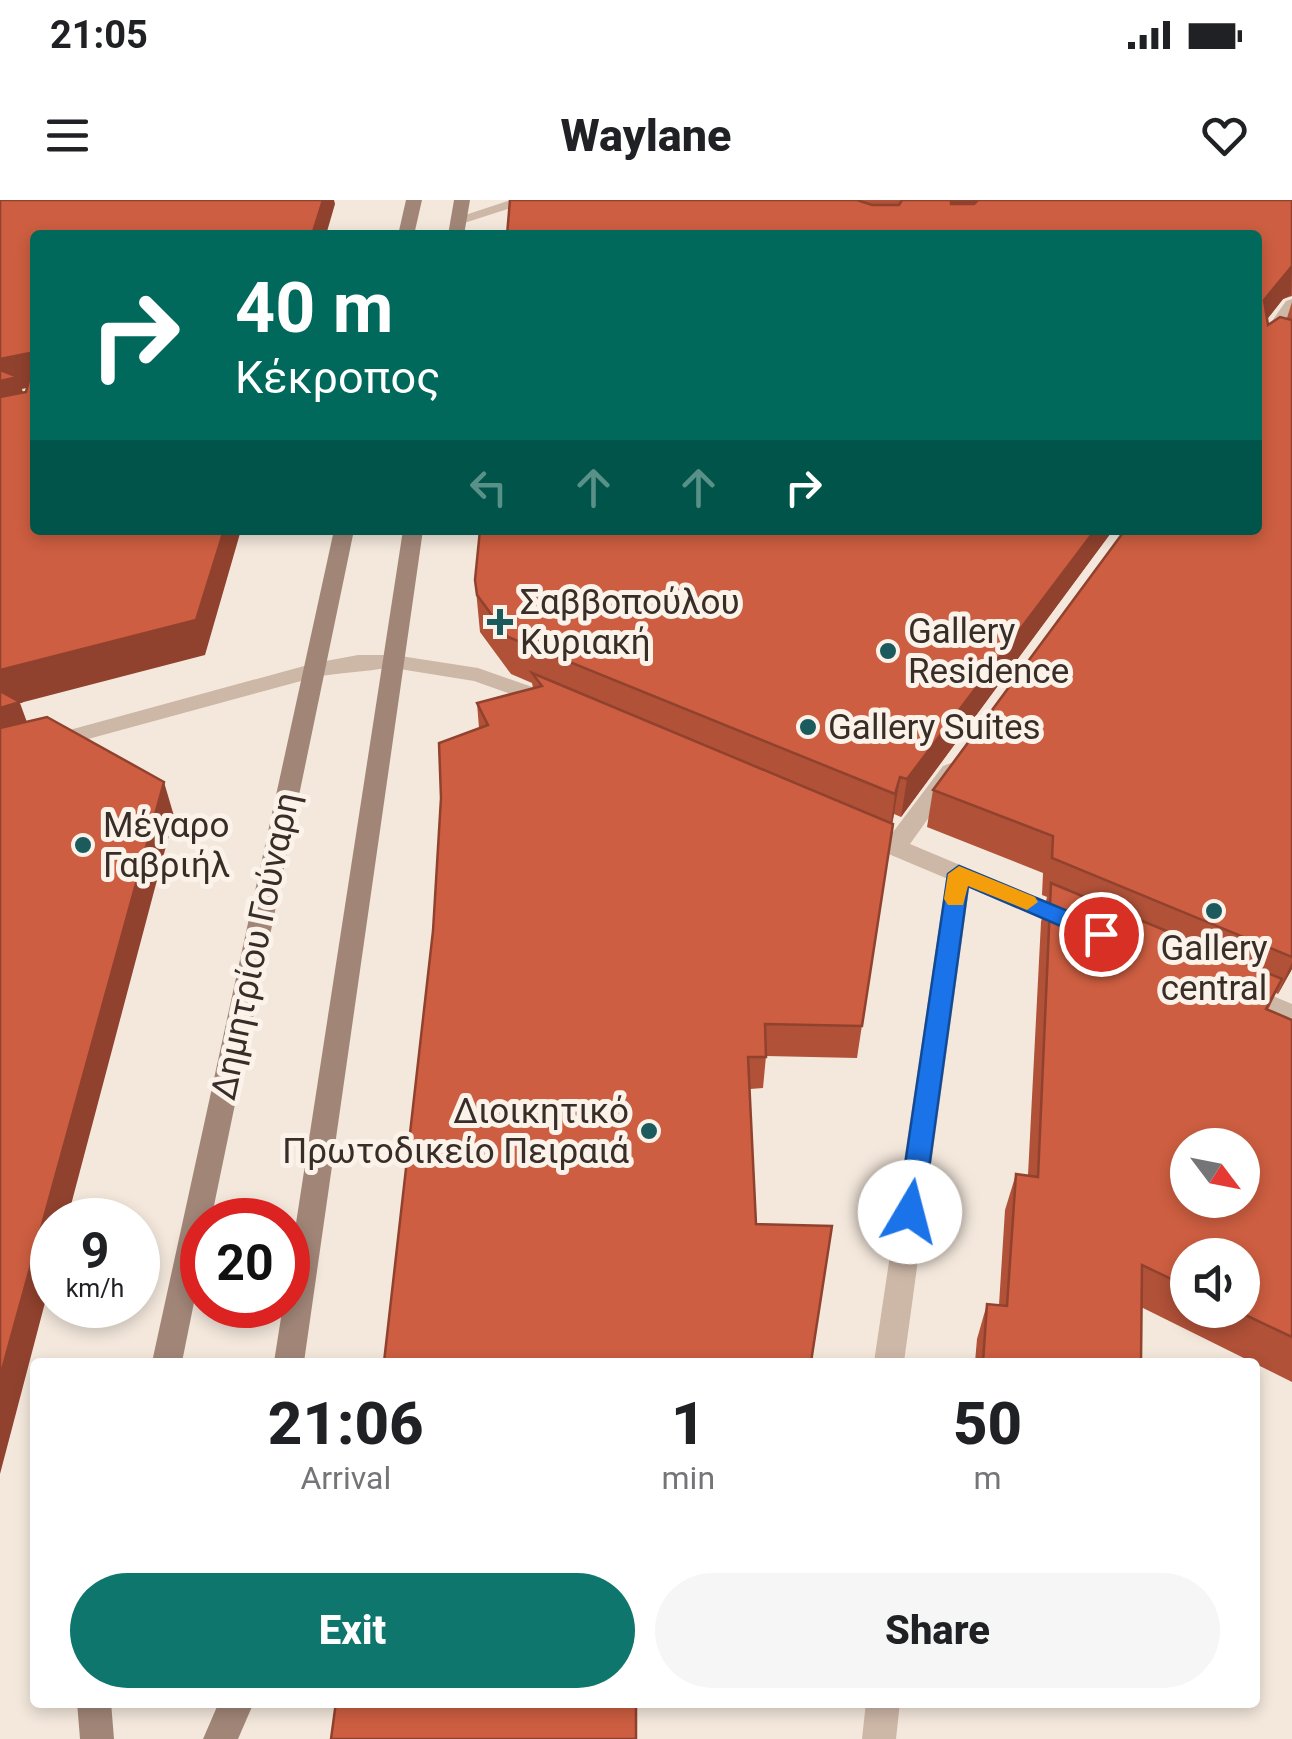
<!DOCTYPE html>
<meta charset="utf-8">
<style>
:root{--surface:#fff;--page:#f6f6f6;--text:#202124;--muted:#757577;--accent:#0f766e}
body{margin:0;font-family:Roboto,sans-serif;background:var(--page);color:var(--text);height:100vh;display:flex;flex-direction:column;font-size:38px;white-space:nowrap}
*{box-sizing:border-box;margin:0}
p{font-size:32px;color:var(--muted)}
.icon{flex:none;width:55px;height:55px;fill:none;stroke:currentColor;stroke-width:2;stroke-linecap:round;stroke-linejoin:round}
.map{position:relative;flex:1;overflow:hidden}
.sheet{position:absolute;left:30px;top:1158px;width:1230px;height:350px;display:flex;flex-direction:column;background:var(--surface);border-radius:10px;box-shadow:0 5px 15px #0003}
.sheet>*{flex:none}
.hud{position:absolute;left:30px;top:30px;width:1232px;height:305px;border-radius:10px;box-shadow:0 5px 15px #0003;background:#00695c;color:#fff;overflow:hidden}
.needle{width:65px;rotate:122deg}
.tools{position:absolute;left:1170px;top:928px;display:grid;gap:20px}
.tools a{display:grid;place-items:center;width:90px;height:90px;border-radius:50%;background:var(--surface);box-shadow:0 5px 15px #0003;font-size:50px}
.speed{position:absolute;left:30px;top:998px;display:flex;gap:20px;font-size:50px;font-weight:700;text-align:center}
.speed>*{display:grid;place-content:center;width:130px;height:130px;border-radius:50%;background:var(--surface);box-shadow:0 5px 15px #0003;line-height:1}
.speed small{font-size:25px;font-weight:400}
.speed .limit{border:15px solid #d22;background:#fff;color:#111}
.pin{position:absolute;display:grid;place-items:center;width:85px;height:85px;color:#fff;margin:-42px;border:5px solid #fff;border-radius:50%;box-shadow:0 2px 10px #0007}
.me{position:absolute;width:110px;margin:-55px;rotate:8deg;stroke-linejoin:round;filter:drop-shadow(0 0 8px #0008)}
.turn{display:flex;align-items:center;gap:35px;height:210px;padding:0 40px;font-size:45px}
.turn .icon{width:130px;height:130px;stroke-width:2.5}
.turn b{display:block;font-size:70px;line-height:85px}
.lanes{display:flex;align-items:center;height:95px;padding:0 40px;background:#0003;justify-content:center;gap:50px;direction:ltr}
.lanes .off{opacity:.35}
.eta{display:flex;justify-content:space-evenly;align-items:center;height:170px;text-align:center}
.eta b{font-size:60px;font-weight:800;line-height:70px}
.primary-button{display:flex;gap:20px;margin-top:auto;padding:20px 40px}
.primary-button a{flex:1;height:115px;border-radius:60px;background:var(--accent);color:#fff;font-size:40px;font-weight:800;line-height:115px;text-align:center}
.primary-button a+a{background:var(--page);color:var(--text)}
.status{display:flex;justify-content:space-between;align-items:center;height:70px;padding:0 50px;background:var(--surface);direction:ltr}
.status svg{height:28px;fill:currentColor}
header{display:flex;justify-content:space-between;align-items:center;height:130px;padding:0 40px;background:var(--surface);font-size:45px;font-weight:800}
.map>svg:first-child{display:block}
</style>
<div class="status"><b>21:05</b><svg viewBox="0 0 49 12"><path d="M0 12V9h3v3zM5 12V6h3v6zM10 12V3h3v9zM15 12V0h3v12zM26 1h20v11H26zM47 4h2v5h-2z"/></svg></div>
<header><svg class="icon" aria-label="menu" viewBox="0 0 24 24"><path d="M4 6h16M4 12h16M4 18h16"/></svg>Waylane<svg class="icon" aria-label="heart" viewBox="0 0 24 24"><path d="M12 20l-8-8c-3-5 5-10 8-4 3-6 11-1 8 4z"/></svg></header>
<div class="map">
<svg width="1292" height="1539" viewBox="0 0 1292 1539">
<rect width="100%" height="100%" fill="#f4e8dc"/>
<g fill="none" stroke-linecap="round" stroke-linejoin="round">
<!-- service -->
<g fill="#cdb7a7" fill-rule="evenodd">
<path d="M959,665L971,674L904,1162H874L947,674Z"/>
<path d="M866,1502H900L896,1539H862Z"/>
</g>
<!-- minor -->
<g fill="#cdb7a7" fill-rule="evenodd">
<path d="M1292,99V116L1264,156L1258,157V141L1286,101Z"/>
<path d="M394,455L478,468L561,497L564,502L553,509L474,481L387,467L383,462L387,457Z"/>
<path d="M951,563L962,571L910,644L1082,716L1085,722L1082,728H1064L853,639L849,633L853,627L861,625L890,636L943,566Z"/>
<path d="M1239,782L1292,804V825L1230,799L1226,792L1230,785Z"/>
</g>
<!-- tertiary -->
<g fill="#cdb7a7" fill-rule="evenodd">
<path d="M511,0H536L458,25L450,20Z"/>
<path d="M358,455H394L405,462C397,470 334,473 316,477L0,563V549L315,463Z"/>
</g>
<!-- secondary -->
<g fill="#a18678" fill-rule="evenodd">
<path d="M406,0H422L414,35H398Z"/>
<path d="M454,0H470L464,35H448Z"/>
<path d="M334,330H354L211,1020H202V1063L182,1162H152Z"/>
<path d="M403,330H423L304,1162H274L283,1105H288V1075Z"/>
<path d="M77,1502H111L114,1539H80Z"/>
<path d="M219,1502H254L238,1539H203Z"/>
</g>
</g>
<!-- wall -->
<g fill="#b05138" fill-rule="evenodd">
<path d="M510,0H1292V96L1283,99L1267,119L1268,125L1287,118L1292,102V769L1278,794L1276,793L1268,810L1292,820V1182L1141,1107V1162H975L977,1139L987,1104L999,1105L1005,1010L1016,974L1028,975L1041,722L1047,697L1042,695L1043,673L927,627L933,590L1258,330ZM1188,1055L1242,1110H1188Z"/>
<path d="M480,330H1113L901,617L894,614L857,858L766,856L763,888L750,889L756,1024L811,1162L479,528L477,503L533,488L532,483L511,474L480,432L475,380Z"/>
</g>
<!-- shaded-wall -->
<g fill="#90422e">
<path d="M323,0H334L335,4L326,35H312Z"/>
<path d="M951,0H980L946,32Z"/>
<path d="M1292,66L1291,95L1283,99L1258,131L1264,100Z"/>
<path d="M35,152V186L22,189L28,210L0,217V159Z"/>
<path d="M224,330H241L205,455L20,503L32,536L0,546V470Z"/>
<path d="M1095,330H1113L901,617L907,579Z"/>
<path d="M900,577L894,614L890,631L895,594Z"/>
<path d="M164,582L174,616L67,1020H52V1076L0,1274V1177Z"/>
<path d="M1292,762V769L1278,794Z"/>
</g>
<!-- building -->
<g fill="#cd5e41" stroke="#90422e" stroke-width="2.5" fill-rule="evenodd">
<path d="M0,0H323L312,35H35V152L0,159Z"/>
<path d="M510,0H857L872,5H899L902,0H951V4H974L978,0H1292V66L1264,100L1268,125L1280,117L1292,120V757L1052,658L1053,636L933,590L1125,330H1258V35H507Z"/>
<path d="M0,170L18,177L0,181Z"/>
<path d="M29,180L35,183V330H224L196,420L0,470V197L26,192Z"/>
<path d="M480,330H1095L907,579L900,577L895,594L508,437L477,395L475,380Z"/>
<path d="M532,473L893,624L862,826L765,824L766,857H748L756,1024L832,1026L811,1162H384L433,731L441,598L439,543L488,525L477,503L542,486Z"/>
<path d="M0,491L20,502L0,508Z"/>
<path d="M47,517L164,582L0,1177V528Z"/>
<path d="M1051,683L1282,779L1266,809L1292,820V1137L1235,1110H1242V1055H1188V1087L1142,1065L1141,1162H983L987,1104L1007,1106L1016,974L1038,977ZM1188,945H1242V1000H1188Z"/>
<path d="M336,1502H636V1539H331Z"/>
</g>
<!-- route -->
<path fill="#1a73e8" stroke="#114b97" stroke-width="2.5" d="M959,666L1109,728L1112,734L1101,742L1093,740L968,686L923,1012L920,1020L910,1023L901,1020L898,1012L948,674Z"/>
<!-- slow -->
<path fill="#f59e0b" d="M959,666L1035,697L1038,702L1027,710L968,686L963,705H948L944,699L948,674Z"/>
<!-- markers -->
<g fill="#1b5b5d" stroke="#fbf2e9" stroke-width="4">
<path d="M495 407h10v10h10v10h-10v10h-10v-10h-10v-10h10z"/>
<circle cx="888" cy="451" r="10"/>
<circle cx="808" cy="527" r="10"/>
<circle cx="83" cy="645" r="10"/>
<circle cx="1214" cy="711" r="10"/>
<circle cx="649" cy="931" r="10"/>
</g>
<g text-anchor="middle" stroke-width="10" stroke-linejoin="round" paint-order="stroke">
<!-- poi labels -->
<g font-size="35" fill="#392d28" stroke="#fbf2e9" text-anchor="start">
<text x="520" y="414">Σαββοπούλου<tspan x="520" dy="40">Κυριακή</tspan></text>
<text x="908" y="443">Gallery<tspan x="908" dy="40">Residence</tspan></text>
<text x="828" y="539">Gallery Suites</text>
<text x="103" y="637">Μέγαρο<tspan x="103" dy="40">Γαβριήλ</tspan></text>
<text x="1214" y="760" text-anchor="middle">Gallery<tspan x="1214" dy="40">central</tspan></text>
<text x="629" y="923" text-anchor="end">Διοικητικό<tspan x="629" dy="40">Πρωτοδικείο Πειραιά</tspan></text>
</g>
<!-- street labels -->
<g font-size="35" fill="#392d28" stroke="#fbf2e9">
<text transform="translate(255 746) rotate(-78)" y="12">Δημητρίου Γούναρη</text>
</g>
</g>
</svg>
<div class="tools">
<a><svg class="needle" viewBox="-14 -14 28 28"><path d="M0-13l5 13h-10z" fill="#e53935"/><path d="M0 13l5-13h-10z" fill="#757577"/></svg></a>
<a><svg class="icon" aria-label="sound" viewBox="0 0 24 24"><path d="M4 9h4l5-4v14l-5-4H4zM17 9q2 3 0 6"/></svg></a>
</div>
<div class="speed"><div>9<small>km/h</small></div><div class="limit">20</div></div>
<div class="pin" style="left:1101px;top:734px;background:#d93025"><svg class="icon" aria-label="arrive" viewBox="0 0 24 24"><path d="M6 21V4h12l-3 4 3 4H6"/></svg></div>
<svg class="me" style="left:910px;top:1012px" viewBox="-20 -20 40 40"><circle r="19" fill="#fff"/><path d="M0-13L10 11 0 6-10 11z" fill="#1a73e8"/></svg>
<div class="hud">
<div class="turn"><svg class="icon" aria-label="right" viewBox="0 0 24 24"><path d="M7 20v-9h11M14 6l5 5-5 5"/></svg><div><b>40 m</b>Κέκροπος</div></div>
<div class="lanes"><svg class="icon off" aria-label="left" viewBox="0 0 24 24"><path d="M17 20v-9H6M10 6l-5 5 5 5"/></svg><svg class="icon off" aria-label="ahead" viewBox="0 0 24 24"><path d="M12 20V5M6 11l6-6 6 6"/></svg><svg class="icon off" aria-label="ahead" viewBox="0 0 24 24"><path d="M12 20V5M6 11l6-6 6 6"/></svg><svg class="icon" aria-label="right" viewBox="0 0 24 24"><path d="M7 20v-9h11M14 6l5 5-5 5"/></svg></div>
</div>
<section class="sheet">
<div class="eta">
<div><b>21:06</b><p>Arrival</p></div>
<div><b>1</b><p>min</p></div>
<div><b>50</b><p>m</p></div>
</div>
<div class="primary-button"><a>Exit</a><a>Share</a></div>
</section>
</div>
